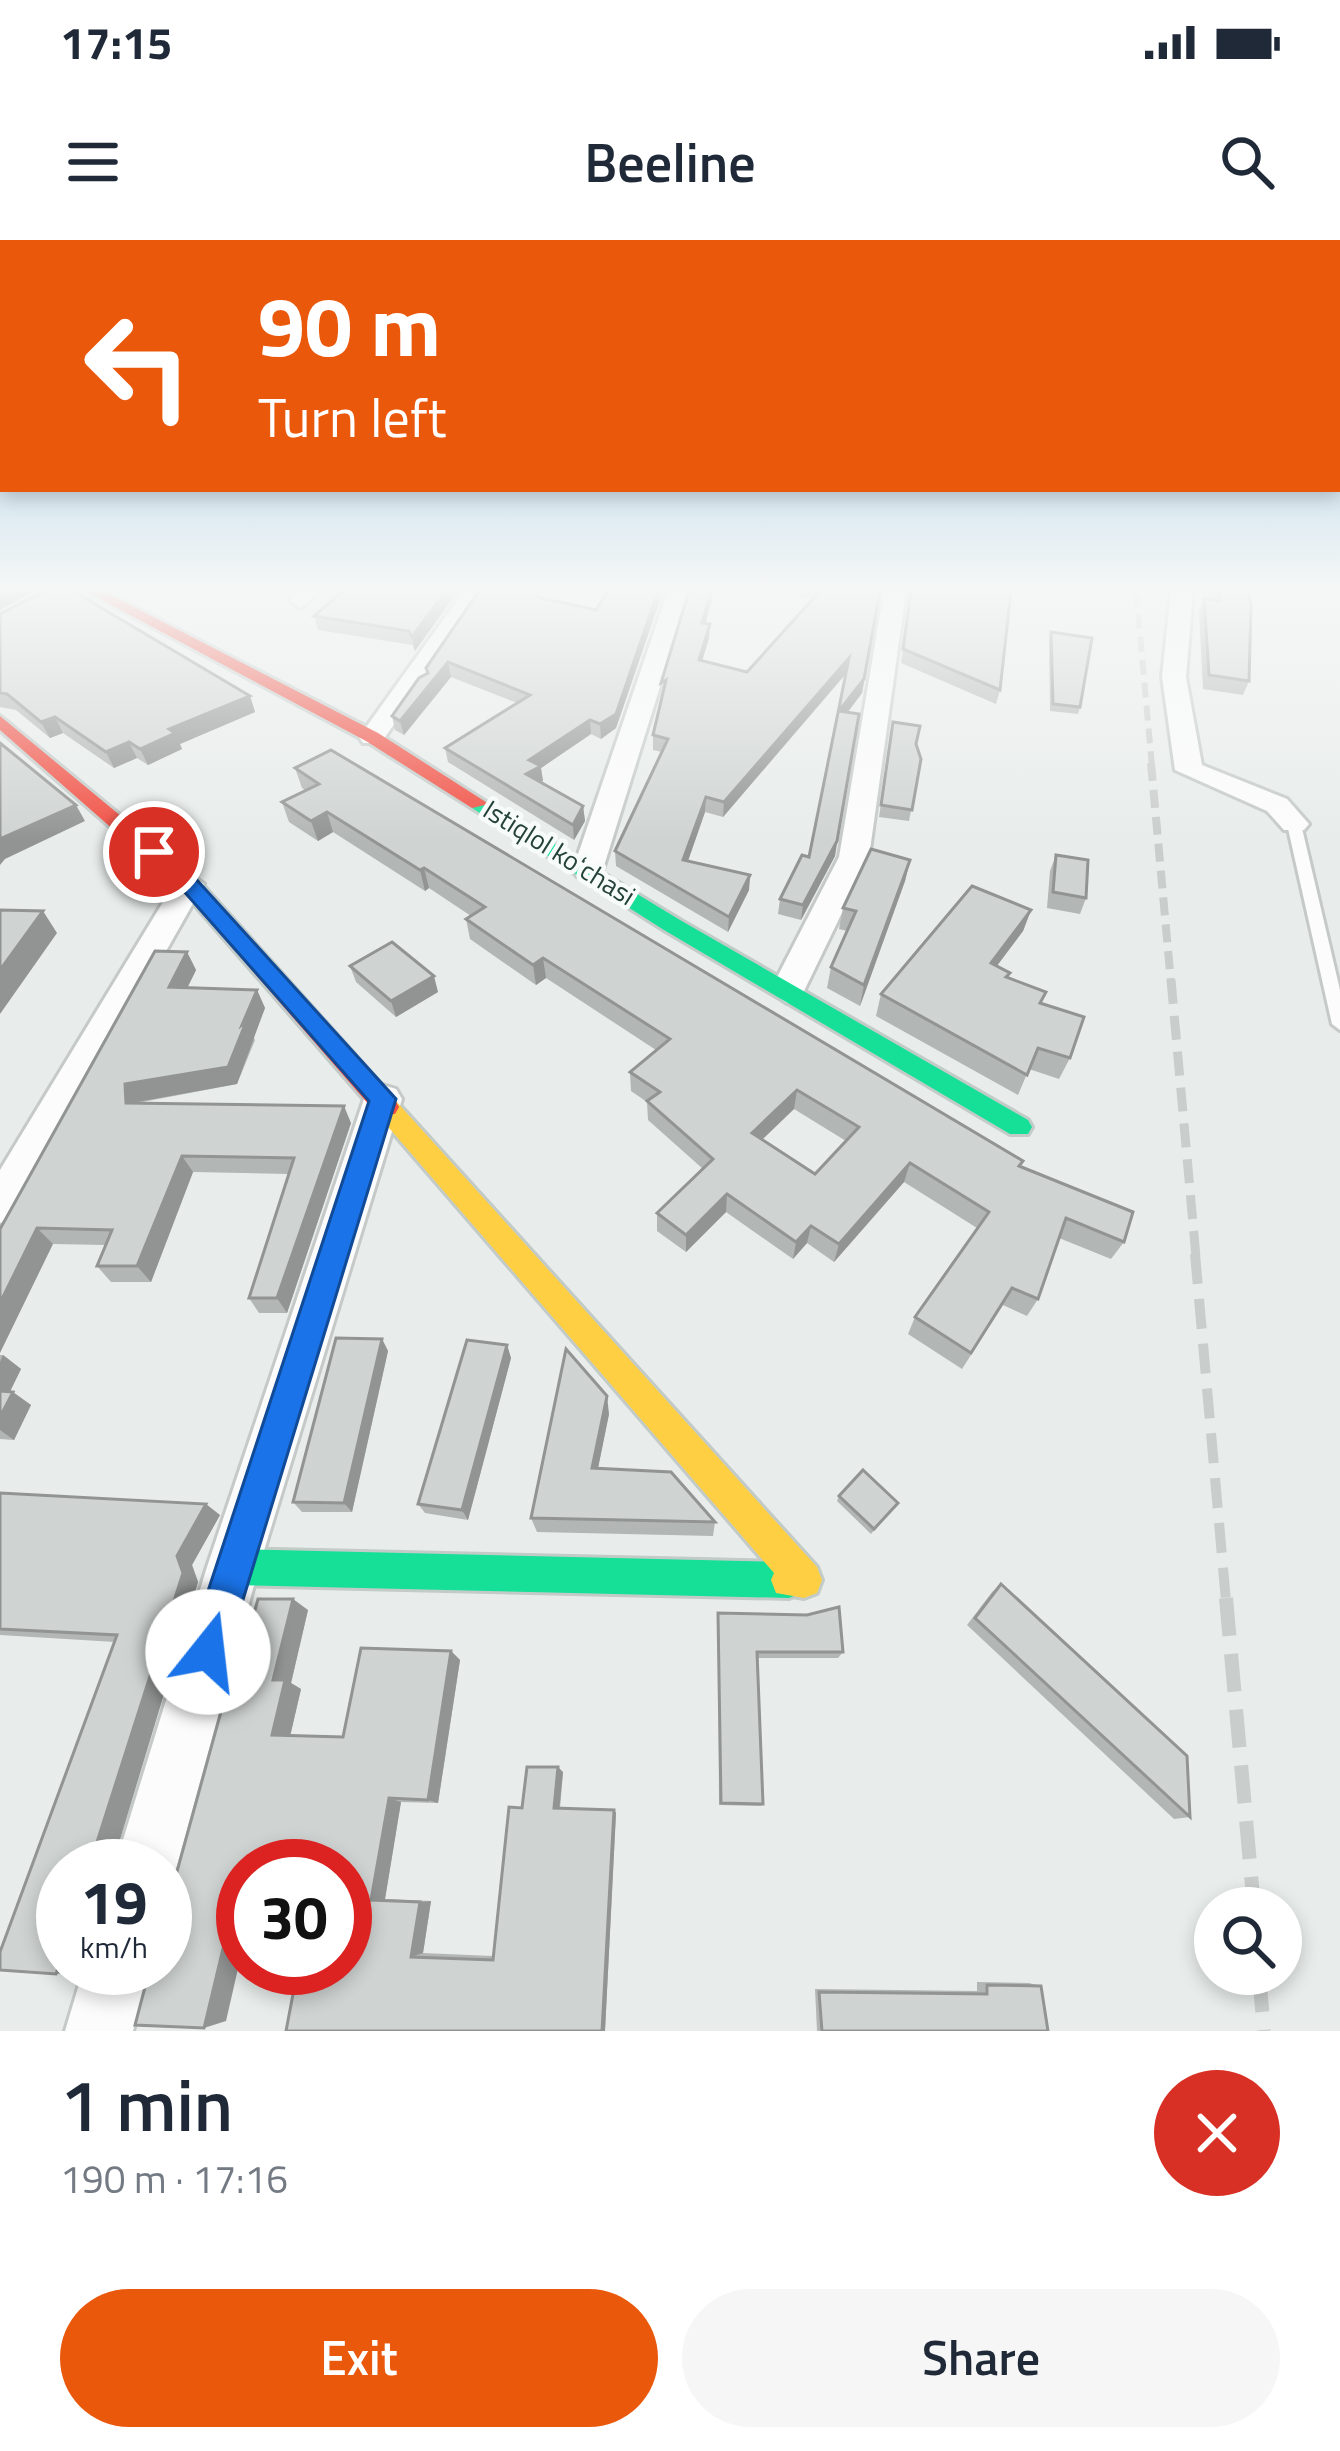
<!DOCTYPE html>
<meta charset="utf-8">
<style>
:root{--surface:#fff;--page:#f6f6f7;--text:#1f2937;--muted:#747a83;--accent:#ea580c}
body{margin:0;font-family:"Titillium Web",sans-serif;background:var(--page);color:var(--text);height:100vh;display:flex;flex-direction:column;font-size:45px;white-space:nowrap}
*{box-sizing:border-box;margin:0}
p{font-size:39px;color:var(--muted)}
.icon{flex:none;width:66px;height:66px;fill:none;stroke:currentColor;stroke-width:2;stroke-linecap:round;stroke-linejoin:round}
.map{position:relative;height:1791px;overflow:hidden}
.side{display:flex;flex-direction:column;background:var(--surface);flex:1}
.side>*{flex:none}
.guide{position:absolute;left:0px;top:0px;width:1341px;height:252px;box-shadow:0 6px 18px #0003;background:#ea580c;color:#fff;overflow:hidden}
.fabs{position:absolute;left:1194px;top:1647px;display:grid;gap:24px}
.fabs a{display:grid;place-items:center;width:108px;height:108px;border-radius:50%;background:var(--surface);box-shadow:0 6px 18px #0003;font-size:60px}
.speed{position:absolute;left:36px;top:1599px;display:flex;gap:24px;font-size:60px;font-weight:700;text-align:center}
.speed>*{display:grid;place-content:center;width:156px;height:156px;border-radius:50%;background:var(--surface);box-shadow:0 6px 18px #0003;line-height:1}
.speed small{font-size:30px;font-weight:400}
.speed .limit{border:18px solid #d22;background:#fff;color:#111}
.pin{position:absolute;display:grid;place-items:center;width:102px;height:102px;color:#fff;margin:-51px;border:6px solid #fff;border-radius:50%;box-shadow:0 3px 12px #0007}
.me{position:absolute;width:132px;margin:-66px;rotate:16deg;stroke-linejoin:round;filter:drop-shadow(0 0 9px #0008)}
.turn{display:flex;align-items:center;gap:42px;height:252px;padding:0 60px;font-size:54px}
.turn .icon{width:156px;height:156px;stroke-width:2.5}
.turn b{display:block;font-size:84px;line-height:102px}
.round{display:grid;place-items:center;flex:none;width:126px;height:126px;border-radius:63px;background:var(--page)}
.summary{display:flex;align-items:center;justify-content:space-between;height:204px;padding:0 60px}
h1{font-size:72px;font-weight:600;line-height:90px}
.button{display:flex;gap:24px;margin-top:auto;padding:24px 60px}
.button a{flex:1;height:138px;border-radius:72px;background:var(--accent);color:#fff;font-size:48px;font-weight:600;line-height:138px;text-align:center}
.button a+a{background:var(--page);color:var(--text)}
.status{display:flex;justify-content:space-between;align-items:center;height:84px;padding:0 60px;background:var(--surface);direction:ltr}
.status svg{height:33px;fill:currentColor}
header{display:flex;justify-content:space-between;align-items:center;height:156px;padding:0 60px;background:var(--surface);font-size:54px;font-weight:600}
.map>svg:first-child{display:block}
</style>
<div class="status"><b>17:15</b><svg viewBox="0 0 49 12"><path d="M0 12V9h3v3zM5 12V6h3v6zM10 12V3h3v9zM15 12V0h3v12zM26 1h20v11H26zM47 4h2v5h-2z"/></svg></div>
<header><svg class="icon" aria-label="menu" viewBox="0 0 24 24"><path d="M4 6h16M4 12h16M4 18h16"/></svg>Beeline<svg class="icon" aria-label="search" viewBox="0 0 24 24"><circle cx="10" cy="10" r="6"/><path d="M15 15l6 6"/></svg></header>
<div class="map">
<svg width="1340" height="1791" viewBox="0 0 1340 1791">
<rect width="100%" height="100%" fill="#e8edeb"/>
<g fill="none" stroke-linecap="round" stroke-linejoin="round">
<!-- lane casing -->
<g stroke="#c5cac8" stroke-width="6">
<path id="lane" d="M1294,580L1301,584L1340,750V790L1332,784L1287,584Z"/>
</g>
<!-- street casing -->
<g stroke="#c5cac8" stroke-width="6">
<g id="street">
<path d="M297,351H319L301,368L290,361Z"/>
<path d="M464,351H486L381,503H363L359,497Z"/>
<path d="M668,351H690L603,629L588,638L577,636L573,629Z"/>
<path d="M884,351H906L869,617L804,751L787,763L770,751L839,617Z"/>
<path d="M1171,351H1193L1186,437L1202,525L1287,559L1309,584L1304,590H1284L1267,571L1175,530L1162,437Z"/>
<path d="M189,634L204,644L15,978L0,983V930L174,644Z"/>
<path d="M383,845L396,849L402,859L259,1327L177,1626L165,1649V1626H115L207,1327L364,859L370,849Z"/>
<path d="M84,1728H150L133,1791H65Z"/>
</g>
</g>
<!-- fast casing -->
<g stroke="#c3cbc8" stroke-width="6">
<g id="fast">
<path d="M479,558L680,680L1028,880L1032,887L1028,894H1010L664,690L472,568V560Z"/>
<path d="M233,1309L789,1322L802,1327L807,1340L802,1353L789,1358L233,1345L220,1340L215,1327L220,1314Z"/>
</g>
</g>
<!-- slow casing -->
<g stroke="#c3cbc8" stroke-width="6">
<path id="slow" d="M386,857L395,860L817,1327L822,1340L817,1353L804,1358L776,1353L771,1340L774,1333L377,874L373,867Z"/>
</g>
<!-- jam casing -->
<g stroke="#c3cbc8" stroke-width="6">
<g id="jam">
<path d="M85,351H103L378,493L489,564L472,568L366,501Z"/>
<path d="M0,476L197,639L395,860L399,867L395,874H377L181,649L0,490Z"/>
</g>
</g>
<!-- lane -->
<use href="#lane" fill="#fcfcfc" fill-rule="evenodd"/>
<!-- street -->
<use href="#street" fill="#fcfcfc" fill-rule="evenodd"/>
<!-- fast -->
<use href="#fast" fill="#16e098" fill-rule="evenodd"/>
<!-- slow -->
<use href="#slow" fill="#ffcf43" fill-rule="evenodd"/>
<!-- jam -->
<use href="#jam" fill="#f24e42" fill-rule="evenodd"/>
<!-- rail-far4 -->
<path stroke="#c9cdcc" stroke-width="6" stroke-dasharray="15 8" stroke-linecap="butt" d="M1136,351L1152,526"/>
<!-- rail-far3 -->
<path stroke="#c9cdcc" stroke-width="8" stroke-dasharray="18 9" stroke-linecap="butt" d="M1151,523L1171,743"/>
<!-- rail-far2 -->
<path stroke="#c9cdcc" stroke-width="9" stroke-dasharray="24 12" stroke-linecap="butt" d="M1171,740L1196,1017"/>
<!-- rail-far1 -->
<path stroke="#c9cdcc" stroke-width="10" stroke-dasharray="30 15" stroke-linecap="butt" d="M1195,1014L1226,1361"/>
<!-- rail -->
<g stroke="#c9cdcc" stroke-width="14" stroke-dasharray="38 18" stroke-linecap="butt">
<path d="M1226,1358L1254,1668"/>
<path d="M1259,1734L1264,1791"/>
</g>
</g>
<!-- wall -->
<g fill="#b2b6b5" fill-rule="evenodd">
<path d="M44,351H79L82,356L250,456L255,472L180,504L182,509L148,525L137,518L114,528L63,493L50,498L16,470L0,467V374Z"/>
<path d="M343,351H458L415,411L412,405L318,390L314,376Z"/>
<path d="M608,351H663L616,488L601,499L591,494L541,528L543,541L540,542L583,566L585,581L574,600L448,522L445,508L517,463L451,437L404,495L395,490L392,476L427,434L426,428L546,359L596,370Z"/>
<path d="M799,351H880L862,453L848,472L835,616L801,680L778,674L780,659L809,617L846,434L723,577L705,572L688,621L750,635L749,650L728,692L616,626L615,611L662,512L653,510V495L705,384L709,398L702,421L747,432L814,358L799,357Z"/>
<path d="M910,351H1011L1000,450L996,464L901,423Z"/>
<path d="M1212,351H1249V441L1243,455L1203,449L1199,371L1204,358L1213,359Z"/>
<path d="M1051,392L1080,467L1078,474L1050,471L1049,400Z"/>
<path d="M893,482L916,504L921,519L909,581L879,577Z"/>
<path d="M295,528L1020,926L1124,1002L1111,1019L1059,998L1038,1059L1027,1076L1003,1065L962,1129L908,1094L915,1077L977,988L904,942L834,1022L807,1003L793,1019L726,972L686,1012L657,991V973L703,929L648,880L647,862L631,851L630,832L656,810L546,738L536,745L470,699L466,679L471,676L429,648L425,651L333,592L318,601L289,582L282,562L305,550L302,548ZM794,869L846,901L815,934L762,900Z"/>
<path d="M1056,615L1086,658L1080,674L1047,668L1050,631Z"/>
<path d="M910,620L905,641L860,766L827,748L831,727L847,691L839,689L843,668Z"/>
<path d="M1031,670L1023,691L997,726L1008,738L1041,763L1070,818L1059,839L1029,829L1018,855L876,776L881,754Z"/>
<path d="M187,712L196,730L187,748L257,750L265,768L253,796L255,800L237,844L137,863L351,883L287,1073H259L249,1058L289,934L193,932L151,1042H111L97,1026L106,1005L53,1004L0,989Z"/>
<path d="M350,726L438,752L396,777L356,742Z"/>
<path d="M382,1099L388,1111L352,1272H302L293,1262Z"/>
<path d="M507,1105L511,1118L468,1280L425,1273L418,1264Z"/>
<path d="M0,1115H3L21,1129L10,1151L31,1165L14,1200L0,1199Z"/>
<path d="M609,1174L598,1228L715,1282L713,1296L537,1292L531,1278Z"/>
<path d="M0,1253L220,1275L192,1325L198,1342L111,1625L63,1728H79V1730L56,1734L115,1402L0,1395Z"/>
<path d="M839,1256L898,1263L871,1294L837,1261Z"/>
<path d="M1001,1344L1190,1577L1174,1579L967,1385L992,1352Z"/>
<path d="M308,1370L291,1443L301,1449L290,1496L343,1497L451,1411L460,1420L438,1563L401,1562L385,1659L431,1661L423,1713L493,1716L522,1568L563,1532L560,1569L614,1570L616,1573L605,1791H286L345,1626H243L226,1781L236,1439Z"/>
<path d="M718,1373L843,1412L838,1418H757L763,1564L761,1566L719,1565Z"/>
<path d="M977,1742L1029,1743L1041,1746L1048,1791H817L815,1749L977,1751Z"/>
</g>
<!-- shaded-wall -->
<g fill="#919493">
<path d="M3,351H35L0,370V353Z"/>
<path d="M446,351H458L415,411L412,397Z"/>
<path d="M658,351H663L616,488L601,499L600,484Z"/>
<path d="M711,351H714L702,397V383Z"/>
<path d="M880,351L862,453L837,486L839,471Z"/>
<path d="M710,384L709,398L698,434L699,420Z"/>
<path d="M849,418L847,432L723,577L724,562Z"/>
<path d="M448,422L451,437L404,495L400,481Z"/>
<path d="M250,456L255,472L180,504L182,509L148,525L140,509L169,489Z"/>
<path d="M55,477L63,493L50,498L41,482Z"/>
<path d="M590,480L591,494L541,528L543,541L528,549L526,534L529,520Z"/>
<path d="M856,489L835,616L801,680L803,665Z"/>
<path d="M129,502L137,518L114,528L106,512Z"/>
<path d="M706,557L705,572L683,635V620Z"/>
<path d="M76,565L85,581L5,619L0,625V599Z"/>
<path d="M583,566L585,581L574,600L573,585Z"/>
<path d="M327,572L333,592L318,601L311,581Z"/>
<path d="M910,620L905,641L860,766L864,745Z"/>
<path d="M424,628L429,648L425,651L420,630Z"/>
<path d="M750,635L749,650L728,692L729,677Z"/>
<path d="M1031,670L1023,691L983,744L991,723Z"/>
<path d="M43,671L57,693L0,774V730Z"/>
<path d="M187,712L196,730L179,765L169,747Z"/>
<path d="M543,718L546,738L536,745L533,725Z"/>
<path d="M434,736L438,752L396,777L391,761Z"/>
<path d="M257,750L265,768L237,844L137,862L138,880L126,863L125,844L242,785Z"/>
<path d="M797,850L794,869L749,912L752,893Z"/>
<path d="M344,866L351,883L287,1073L277,1058Z"/>
<path d="M182,916L193,932L151,1042L137,1026Z"/>
<path d="M910,923L904,942L834,1022L839,1004Z"/>
<path d="M727,954L726,972L686,1012V995Z"/>
<path d="M811,986L807,1003L793,1019L796,1002Z"/>
<path d="M37,988L53,1004L0,1113V1063Z"/>
<path d="M382,1099L388,1111L352,1272L344,1263Z"/>
<path d="M507,1105L511,1118L468,1280L462,1270Z"/>
<path d="M3,1115L21,1129L4,1164L0,1161V1122Z"/>
<path d="M13,1152L31,1165L14,1200L0,1190V1177Z"/>
<path d="M607,1156L609,1174L595,1243L592,1228Z"/>
<path d="M206,1264L220,1275L192,1325L198,1342L112,1626H91L90,1624L177,1316Z"/>
<path d="M293,1359L308,1370L291,1443L301,1449L289,1501L272,1495L273,1440Z"/>
<path d="M451,1411L460,1420L438,1563L428,1560Z"/>
<path d="M558,1527L563,1532L559,1572L554,1568Z"/>
<path d="M389,1558L401,1562L385,1659L371,1660Z"/>
<path d="M614,1570L616,1573L605,1791H602Z"/>
<path d="M243,1626V1707L226,1781L204,1788Z"/>
<path d="M431,1661L423,1713L411,1717L420,1662Z"/>
<path d="M63,1714V1728H79V1730L56,1734Z"/>
</g>
<!-- building -->
<g fill="#cfd4d2" stroke="#919493" stroke-width="3" fill-rule="evenodd">
<path d="M44,351H73L250,456L169,489L175,493L140,509L129,502L106,512L55,477L41,482L7,454L0,453V374Z"/>
<path d="M343,351H446L412,397L409,391L314,376Z"/>
<path d="M479,351H541L537,357L596,370L608,351H658L616,474L600,484L590,480L529,520L541,526L526,534L583,566L573,585L445,508L530,455L448,422L400,481L392,476L419,438L428,433L426,428Z"/>
<path d="M689,351H711L702,383L710,384L699,420L747,432L820,351H880L864,439L839,471L859,474L837,601L803,665L780,659L802,615L809,617L849,418L724,562L706,557L683,620L750,635L729,677L615,611L668,499L653,495L666,440L661,443Z"/>
<path d="M911,351H1011L1000,450L903,409Z"/>
<path d="M1219,351H1249L1251,367L1249,441L1209,435L1204,358L1219,361Z"/>
<path d="M1051,392L1092,398L1080,467L1053,464Z"/>
<path d="M893,482L920,486L916,504L921,519L912,570L881,565Z"/>
<path d="M0,503L76,565L0,599Z"/>
<path d="M331,510L1023,921L1019,926L1133,972L1124,1002L1066,978L1038,1059L1012,1048L971,1113L915,1077L989,972L910,923L839,1004L811,986L796,1002L727,954L686,995L657,973L713,919L647,861L660,852L630,832L670,799L543,718L533,725L466,679L485,667L424,628L420,630L327,572L311,581L282,562L319,544L295,528ZM797,850L859,887L815,934L752,893Z"/>
<path d="M871,609L910,620L864,745L831,727L856,671L843,668Z"/>
<path d="M1056,615L1088,620L1086,658L1053,652Z"/>
<path d="M972,646L1031,670L991,723L1010,733L1006,737L1046,752L1040,763L1084,777L1070,818L1038,808L1027,835L881,754Z"/>
<path d="M0,670L43,671L0,730Z"/>
<path d="M392,702L434,736L391,761L350,726Z"/>
<path d="M155,711L187,712L169,747L257,750L242,785L246,782L228,827L125,844L126,863L344,866L277,1058H249L294,918L182,916L137,1026H97L112,990L37,988L0,1063V989Z"/>
<path d="M336,1098L382,1099L344,1263L293,1262Z"/>
<path d="M467,1100L507,1105L462,1270L418,1264Z"/>
<path d="M566,1109L607,1156L592,1228L671,1232L715,1282L531,1278Z"/>
<path d="M0,1151L13,1152L0,1177Z"/>
<path d="M863,1230L898,1263L874,1289L839,1256Z"/>
<path d="M0,1253L206,1264L177,1316L183,1333L90,1624L91,1626H63V1714L56,1734L0,1730V1712L117,1395L0,1389Z"/>
<path d="M1001,1344L1187,1516L1190,1577L975,1378Z"/>
<path d="M258,1359H293L273,1440H285L272,1495L343,1497L361,1408L451,1411L428,1560L389,1558L371,1660L420,1662L411,1717L493,1720L509,1567L522,1568L527,1527H558L554,1568L614,1570L602,1791H286L298,1728H345V1626L243,1625L204,1788L135,1785L150,1728H165V1675L230,1439H236Z"/>
<path d="M839,1367L843,1412H757L763,1564L721,1563L718,1373L807,1375Z"/>
<path d="M987,1745L1041,1746L1048,1791H822L819,1752L987,1754Z"/>
</g>
<!-- sky -->
<linearGradient id="sky" x2="0" y2="1"><stop stop-color="#8fc1e3"/><stop offset="0.58" stop-color="#f5f7f6"/><stop offset="1" stop-color="#f5f7f6" stop-opacity="0"/></linearGradient>
<rect width="1340" height="602" fill="url(#sky)"/>
<!-- route -->
<path fill="#1a73e8" stroke="#114b97" stroke-width="3" d="M146,608H161L196,639L396,859L227,1412L222,1426L208,1432L194,1426L188,1412L369,861L181,648L146,617Z"/>
<g text-anchor="middle" stroke-width="9" stroke-linejoin="round" paint-order="stroke">
<!-- far-street labels -->
<g font-size="27" fill="#24423a" stroke="#f7fbf9">
<text transform="translate(559 613) rotate(32)" y="9">Istiqlol koʻchasi</text>
</g>
</g>
</svg>
<div class="fabs">
<a><svg class="icon" aria-label="search" viewBox="0 0 24 24"><circle cx="10" cy="10" r="6"/><path d="M15 15l6 6"/></svg></a>
</div>
<div class="speed"><div>19<small>km/h</small></div><div class="limit">30</div></div>
<div class="pin" style="left:154px;top:612px;background:#d93025"><svg class="icon" aria-label="arrive" viewBox="0 0 24 24"><path d="M6 21V4h12l-3 4 3 4H6"/></svg></div>
<svg class="me" style="left:208px;top:1412px" viewBox="-20 -20 40 40"><circle r="19" fill="#fff"/><path d="M0-13L10 11 0 6-10 11z" fill="#1a73e8"/></svg>
<div class="guide">
<div class="turn"><svg class="icon" aria-label="left" viewBox="0 0 24 24"><path d="M17 20v-9H6M10 6l-5 5 5 5"/></svg><div><b>90 m</b>Turn left</div></div>
</div>
</div>
<section class="side">
<div class="summary"><div><h1>1 min</h1><p>190 m · 17:16</p></div><a class="round" style="background:#d93025;color:#fff"><svg class="icon" aria-label="close" viewBox="0 0 24 24"><path d="M6 6l12 12M18 6L6 18"/></svg></a></div>
<div class="button"><a>Exit</a><a>Share</a></div>
</section>
